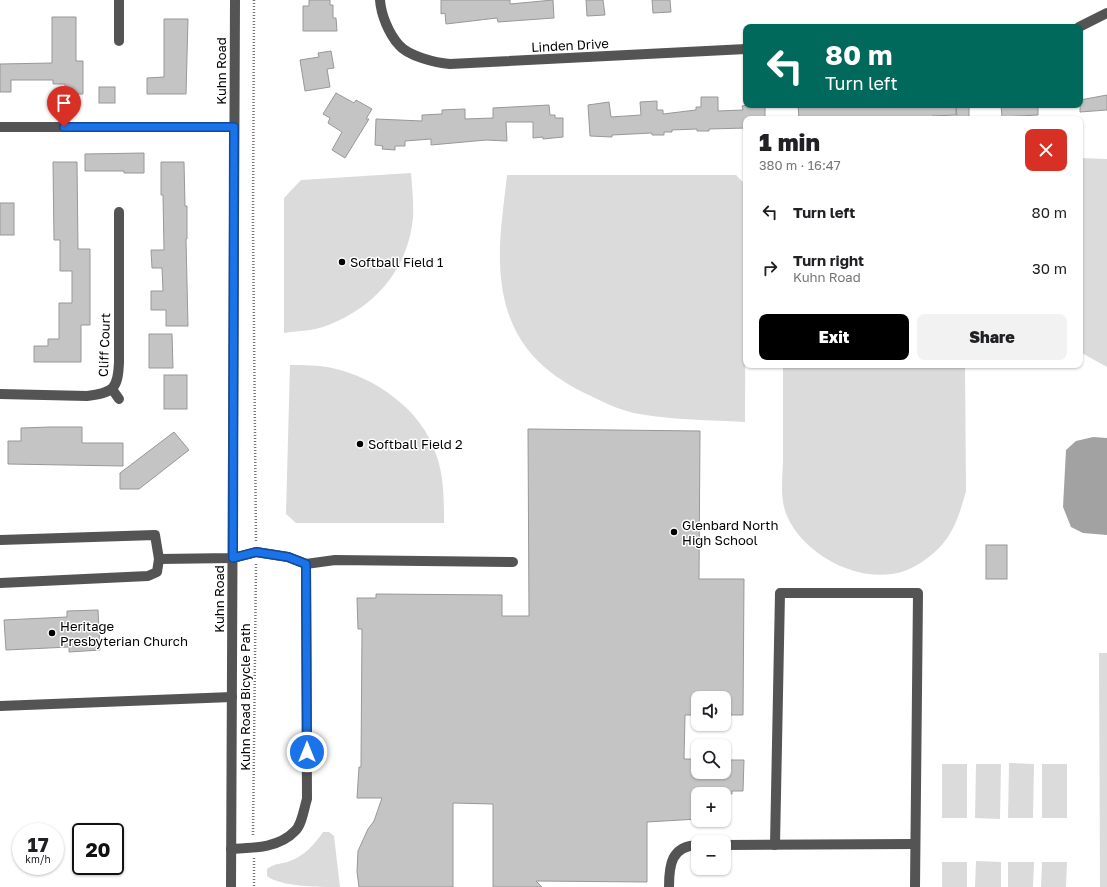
<!DOCTYPE html>
<meta charset="utf-8">
<style>
:root{--surface:#fff;--page:#f2f2f2;--text:#202124;--muted:#757577;--accent:#000}
body{margin:0;font-family:"Golos Text",sans-serif;background:var(--page);color:var(--text);height:100vh;display:flex;flex-direction:column;font-size:15px;white-space:nowrap}
*{box-sizing:border-box;margin:0}
p{font-size:13px;color:var(--muted)}
.icon{flex:none;width:22px;height:22px;fill:none;stroke:currentColor;stroke-width:2;stroke-linecap:round;stroke-linejoin:round}
.map{position:relative;flex:1;overflow:hidden}
.details{position:absolute;left:743px;top:116px;width:340px;height:252px;display:flex;flex-direction:column;background:var(--surface);border-radius:8px;box-shadow:0 1px 3px #0004}
.details>*{flex:none}
.hud{position:absolute;left:743px;top:24px;width:340px;height:84px;border-radius:8px;box-shadow:0 1px 3px #0004;background:#00695c;color:#fff;overflow:hidden}
.controls{position:absolute;left:691px;top:691px;display:grid;gap:8px}
.controls a{display:grid;place-items:center;width:40px;height:40px;border-radius:8px;background:var(--surface);box-shadow:0 1px 3px #0004;font-size:20px}
.speed{position:absolute;left:12px;top:823px;display:flex;gap:8px;font-size:20px;font-weight:700;text-align:center}
.speed>*{display:grid;place-content:center;width:52px;height:52px;border-radius:50%;background:var(--surface);box-shadow:0 1px 3px #0004;line-height:1}
.speed small{font-size:10px;font-weight:400}
.speed .limit{border:2px solid #111;border-radius:6px;background:#fff;color:#111}
.pin{position:absolute;display:grid;place-items:center;width:34px;height:34px;color:#fff;margin:-41px -17px;border-radius:50% 50% 50% 0;rotate:-45deg;box-shadow:0 0 4px #0007}
.pin .icon{rotate:45deg}
.me{position:absolute;width:44px;margin:-22px;rotate:0deg;stroke-linejoin:round;filter:drop-shadow(0 0 3px #0008)}
.turn{display:flex;align-items:center;gap:14px;height:84px;padding:0 16px;font-size:18px}
.turn .icon{width:52px;height:52px;stroke-width:2.5}
.turn b{display:block;font-size:28px;line-height:34px}
.round{display:grid;place-items:center;flex:none;width:42px;height:42px;border-radius:8px;background:var(--page)}
.head{display:flex;align-items:center;justify-content:space-between;height:68px;padding:0 16px}
h1{font-size:24px;font-weight:800;line-height:30px}
.action{display:flex;gap:8px;margin-top:auto;padding:8px 16px}
.action a{flex:1;height:46px;border-radius:8px;background:var(--accent);color:#fff;font-size:16px;font-weight:800;line-height:46px;text-align:center}
.action a+a{background:var(--page);color:var(--text)}
ul{padding:0;list-style:none}
li{display:flex;align-items:center;gap:12px;height:56px;padding:0 16px}
li div{flex:1}
li b{display:block;font-size:15px}
li em{font-style:normal}
.map>svg:first-child{display:block}
</style>
<div class="map">
<svg width="1107" height="887" viewBox="0 0 1107 887">
<rect width="100%" height="100%" fill="#fff"/>
<!-- green -->
<g fill="#dbdbdb">
<path d="M1080,158L1107,159V367L1080,352Z"/>
<path d="M411,173C412,187 414,204 413,218C408,271 372,310 323,327C311,331 297,331 284,333V198L301,180Z"/>
<path d="M736,175L746,185L745,422C710,420 674,420 639,414C622,411 607,404 591,396C532,369 502,330 500,263C499,234 504,204 507,175Z"/>
<path d="M290,365C304,365 319,365 332,368C375,377 422,410 436,454C444,476 444,499 444,523H296L286,514Z"/>
<path d="M783,365H965L966,491C961,510 954,533 939,548C930,557 919,565 907,570C864,587 805,557 787,516C779,498 783,475 783,456C783,426 783,395 783,365Z"/>
<path d="M1099,653H1107V887H1100Z"/>
<path d="M1009,763L1034,764L1033,818H1008Z"/>
<rect x="942" y="764" width="25" height="54"/>
<path d="M976,764H1001L1000,819L975,818Z"/>
<rect x="1042" y="764" width="25" height="54"/>
<path d="M323,832H329L334,836L340,887C319,887 281,887 267,876V869C275,863 282,864 290,861C303,857 316,843 323,832Z"/>
<path d="M976,861L1001,862V887H975Z"/>
<rect x="942" y="862" width="25" height="25"/>
<path d="M1008,862H1034L1033,887H1008Z"/>
<path d="M1042,862H1067L1066,887H1041Z"/>
</g>
<!-- water -->
<path fill="#a2a2a2" d="M1093,437L1107,438V535L1083,533L1071,527L1063,507L1066,450L1076,441Z"/>
<!-- building -->
<g fill="#c4c4c4" stroke="#989898">
<path d="M309,0H330V5H333V18H336L337,31H303V6H309Z"/>
<path d="M441,0H510V4L553,0L554,18L498,22L497,18L446,24L445,13L441,14Z"/>
<path d="M586,0H603L605,15L587,16Z"/>
<path d="M652,0H670L671,12L653,13Z"/>
<path d="M52,17H76V61H83V94H65V84H53V80H11V92H0V64L52,63Z"/>
<path d="M164,19H188L186,94H147V78L164,77Z"/>
<path d="M331,51L334,68L327,69L330,87L305,91L300,60L319,57L318,53Z"/>
<rect x="99" y="87" width="16" height="16"/>
<path d="M336,93L354,103L356,100L372,109L366,119H369L345,158L332,150L342,132L328,123L330,118L323,114Z"/>
<path d="M1107,95V110L1080,112V100Z"/>
<path d="M701,97H718V111L743,110L742,106L748,105H765V119H746V128L709,129V131H697V129L672,130V132H664V135H652V133L612,135V137L590,136L588,105L609,102L611,117L641,115L640,102L657,101V110H663V114L696,110V107H701Z"/>
<path d="M549,105L550,115H555V118H563V137L543,139V137L533,138V122H506L507,141L486,140L431,145V139L405,141V146H395V150L382,149L383,146L375,145L376,119L422,121V115L442,114V110L465,109V119L493,118V108Z"/>
<path d="M798,105H969V117H957L956,106V115L932,116V118L922,119H799Z"/>
<path d="M1001,105H1038V115L1002,117Z"/>
<path d="M144,153V173H124V171H85V154Z"/>
<path d="M53,162H77L78,249H90V325H81V362H34V346H48V339H59V303H72V271H60V240H54Z"/>
<path d="M161,162H184L185,206H187V239H186L188,326H166V310H151V291H163L162,268H152L151,250H164L163,195H161Z"/>
<rect x="0" y="203" width="14" height="32"/>
<path d="M149,334H172L173,368H149Z"/>
<rect x="164" y="375" width="23" height="34"/>
<path d="M50,427H82V443H123V466L8,464V441H21V428Z"/>
<path d="M528,429L700,431L699,579H744L743,715H724V698H698V715H685L684,759H698V772H724V760H744L743,791H732V794H698V819L647,822V882L536,881L542,887H493V804L453,803V887H359L357,872L358,851L368,829L374,821L382,798H357L359,767H361L362,629H358L357,598H376V594L502,595V616H529Z"/>
<path d="M174,432L189,450L139,489H120V473Z"/>
<rect x="986" y="545" width="21" height="34"/>
<path d="M98,610L100,650L69,652V647L6,650L4,620L67,617V611Z"/>
</g>
<g fill="none" stroke-linecap="round" stroke-linejoin="round">
<!-- path -->
<g stroke="#767676" stroke-width="2.5" stroke-dasharray="1 2" stroke-linecap="butt">
<path d="M254,0L253,224L256,541"/>
<path d="M253,835L256,564"/>
<path d="M254,858V887"/>
</g>
<!-- minor -->
<g stroke="#545454" stroke-width="10">
<path d="M380,0C381,15 389,34 399,45C408,56 436,63 450,64L746,49"/>
<path d="M1079,27L1107,13"/>
<path d="M119,41V0"/>
<path d="M0,127H234"/>
<path d="M112,389L119,399"/>
<path d="M0,394L87,396C114,393 118,388 119,362V212"/>
<path d="M0,540L155,535L159,559L157,572L148,576L0,583"/>
<path d="M159,559L233,558L256,552L288,557L306,564L307,799C304,808 302,825 295,831C279,848 253,848 231,849"/>
<path d="M306,564L335,560L513,562"/>
<path d="M0,706L232,697"/>
<path d="M724,845L915,844"/>
<path d="M775,845L780,593H918L915,887"/>
<path d="M231,887L235,0"/>
<path d="M669,887C669,865 671,846 698,845"/>
</g>
</g>
<g fill="none" stroke-linecap="round" stroke-linejoin="round">
<!-- route casing -->
<g stroke="#114b97" stroke-width="10">
<path id="route" d="M64,127H234L233,558L256,552L288,557L306,564L307,752"/>
</g>
<!-- route -->
<use href="#route" stroke="#1a73e8" stroke-width="7"/>
</g>
<!-- markers -->
<g fill="#000" stroke="#fff" stroke-width="1.5">
<circle cx="342" cy="262" r="4"/>
<circle cx="360" cy="444" r="4"/>
<circle cx="674" cy="532" r="4"/>
<circle cx="52" cy="633" r="4"/>
</g>
<g text-anchor="middle" stroke-width="3" stroke-linejoin="round" paint-order="stroke">
<!-- street labels -->
<g font-size="13" fill="#000" stroke="#fff">
<text transform="translate(570 45) rotate(-3)" y="5">Linden Drive</text>
<text transform="translate(221 71) rotate(-90)" y="5">Kuhn Road</text>
<text transform="translate(104 345) rotate(-88)" y="5">Cliff Court</text>
<text transform="translate(219 599) rotate(-90)" y="5">Kuhn Road</text>
<text transform="translate(245 697) rotate(-90)" y="5">Kuhn Road Bicycle Path</text>
</g>
<!-- poi labels -->
<g font-size="13" fill="#000" stroke="#fff" text-anchor="start">
<text x="350" y="267">Softball Field 1</text>
<text x="368" y="449">Softball Field 2</text>
<text x="682" y="530">Glenbard North<tspan x="682" dy="15">High School</tspan></text>
<text x="60" y="631">Heritage<tspan x="60" dy="15">Presbyterian Church</tspan></text>
</g>
</g>
</svg>
<div class="controls">
<a><svg class="icon" aria-label="sound" viewBox="0 0 24 24"><path d="M4 9h4l5-4v14l-5-4H4zM17 9q2 3 0 6"/></svg></a>
<a><svg class="icon" aria-label="search" viewBox="0 0 24 24"><circle cx="10" cy="10" r="6"/><path d="M15 15l6 6"/></svg></a>
<a>+</a>
<a>−</a>
</div>
<div class="speed"><div>17<small>km/h</small></div><div class="limit">20</div></div>
<div class="pin" style="left:64px;top:127px;background:#d93025"><svg class="icon" aria-label="arrive" viewBox="0 0 24 24"><path d="M6 21V4h12l-3 4 3 4H6"/></svg></div>
<svg class="me" style="left:307px;top:752px" viewBox="-20 -20 40 40"><circle r="17" fill="#1a73e8" stroke="#fff" stroke-width="3"/><path d="M0-11L8 9 0 5-8 9z" fill="#fff"/></svg>
<div class="hud">
<div class="turn"><svg class="icon" aria-label="left" viewBox="0 0 24 24"><path d="M17 20v-9H6M10 6l-5 5 5 5"/></svg><div><b>80 m</b>Turn left</div></div>
</div>
<section class="details">
<div class="head"><div><h1>1 min</h1><p>380 m · 16:47</p></div><a class="round" style="background:#d93025;color:#fff"><svg class="icon" aria-label="close" viewBox="0 0 24 24"><path d="M6 6l12 12M18 6L6 18"/></svg></a></div>
<ul>
<li><svg class="icon" aria-label="left" viewBox="0 0 24 24"><path d="M17 20v-9H6M10 6l-5 5 5 5"/></svg><div><b>Turn left</b></div><em>80 m</em></li>
<li><svg class="icon" aria-label="right" viewBox="0 0 24 24"><path d="M7 20v-9h11M14 6l5 5-5 5"/></svg><div><b>Turn right</b><p>Kuhn Road</p></div><em>30 m</em></li>
</ul>
<div class="action"><a>Exit</a><a>Share</a></div>
</section>
</div>
